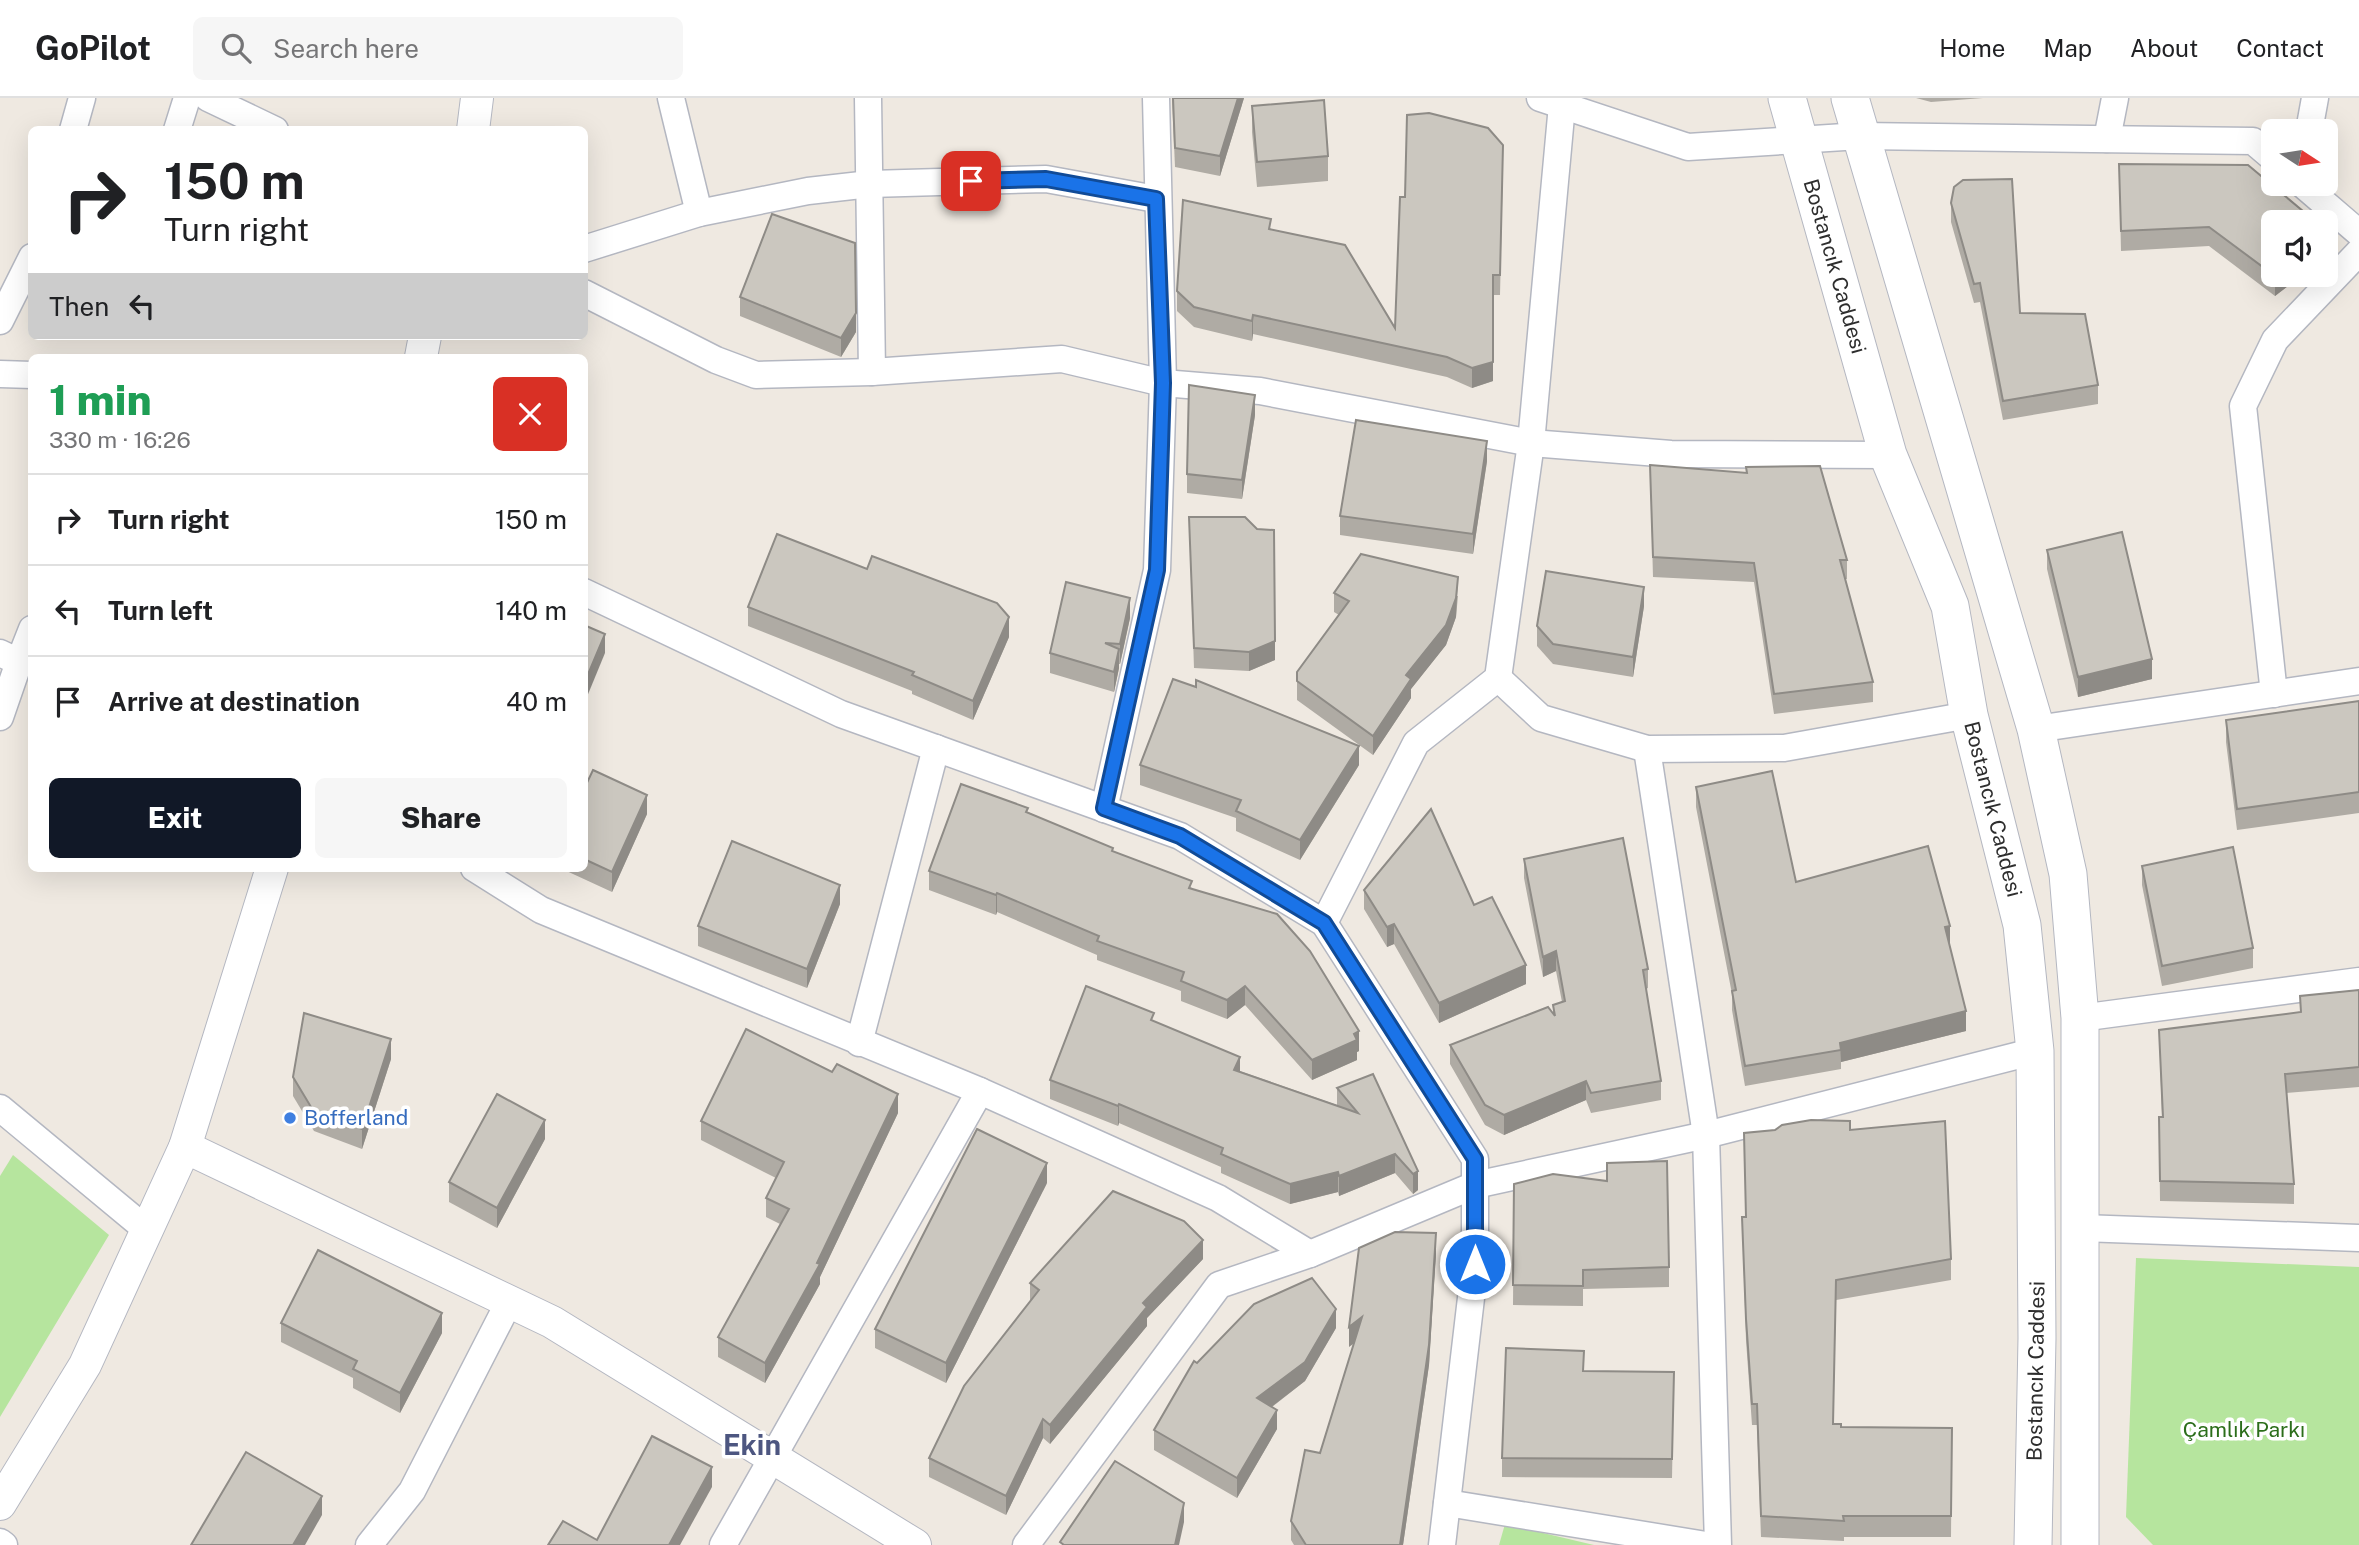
<!DOCTYPE html>
<meta charset="utf-8">
<style>
:root{--surface:#fff;--page:#f6f6f6;--text:#202124;--muted:#757577;--line:#e0e0e0;--accent:#111827}
body{margin:0;font-family:"Public Sans",sans-serif;background:var(--page);color:var(--text);height:100vh;display:flex;flex-direction:column;font-size:26px;white-space:nowrap}
*{box-sizing:border-box;margin:0}
p{font-size:23px;color:var(--muted)}
.icon{flex:none;width:38px;height:38px;fill:none;stroke:currentColor;stroke-width:2;stroke-linecap:round;stroke-linejoin:round}
.map{position:relative;flex:1;overflow:hidden}
.side{position:absolute;left:28px;top:256px;width:560px;height:518px;display:flex;flex-direction:column;background:var(--surface);border-radius:10px;box-shadow:0 7px 28px #0002}
.side>*{flex:none}
.banner{position:absolute;left:28px;top:28px;width:560px;height:214px;border-radius:10px;box-shadow:0 7px 28px #0002;background:#fff;color:var(--text);overflow:hidden}
.needle{width:46px;rotate:102deg}
.fabs{position:absolute;left:2261px;top:21px;display:grid;gap:14px}
.fabs a{display:grid;place-items:center;width:77px;height:77px;border-radius:10px;background:var(--surface);box-shadow:0 7px 28px #0002;font-size:35px}
.pin{position:absolute;display:grid;place-items:center;width:60px;height:60px;color:#fff;margin:-30px;border-radius:14px;box-shadow:0 4px 10px #0006}
.me{position:absolute;width:77px;margin:-38px;rotate:0deg;stroke-linejoin:round;filter:drop-shadow(0 0 5px #0008)}
.turn{display:flex;align-items:center;gap:24px;height:147px;padding:0 21px;font-size:32px}
.turn .icon{width:91px;height:91px;stroke-width:2.5}
.turn b{display:block;font-size:49px;line-height:60px}
.then{display:flex;align-items:center;height:66px;padding:0 21px;background:#0003;gap:14px;font-size:26px}
.round{display:grid;place-items:center;flex:none;width:74px;height:74px;border-radius:10px;background:var(--page)}
.headline{display:flex;align-items:center;justify-content:space-between;height:119px;padding:0 21px}
h1{font-size:42px;font-weight:800;line-height:52px;color:#1e9e55}
.primary-button{display:flex;gap:14px;margin-top:auto;padding:14px 21px}
.primary-button a{flex:1;height:80px;border-radius:10px;background:var(--accent);color:#fff;font-size:28px;font-weight:800;line-height:80px;text-align:center}
.primary-button a+a{background:var(--page);color:var(--text)}
ul{padding:0;list-style:none}
li{display:flex;align-items:center;gap:21px;height:91px;padding:0 21px;border-top:2px solid var(--line)}
li div{flex:1}
li b{display:block;font-size:26px}
li em{font-style:normal}
header{display:flex;align-items:center;gap:42px;box-sizing:border-box;height:98px;padding:0 35px;background:var(--surface);border-bottom:2px solid var(--line)}
header strong{font-size:33px}
nav{display:flex;gap:38px;margin-inline-start:auto;font-size:24px}
.search{width:490px;height:63px;background:var(--page);display:flex;align-items:center;gap:18px;box-sizing:border-box;padding:0 24px;border-radius:10px;color:var(--muted);font-size:26px}
.map>svg:first-child{display:block}
</style>
<header>
<strong>GoPilot</strong>
<div class="search"><svg class="icon" aria-label="search" viewBox="0 0 24 24"><circle cx="10" cy="10" r="6"/><path d="M15 15l6 6"/></svg>Search here</div>
<nav><a>Home</a><a>Map</a><a>About</a><a>Contact</a></nav>
</header>
<div class="map">
<svg width="2359" height="1447" viewBox="0 0 2359 1447">
<rect width="100%" height="100%" fill="#efe9e1"/>
<!-- green -->
<g fill="#b6e59e">
<path d="M13,1057L109,1137L0,1319V1078Z"/>
<path d="M2136,1160L2359,1169V1447H2153L2126,1419Z"/>
<path d="M1505,1426L1594,1447H1499Z"/>
</g>
<g fill="none" stroke-linecap="round" stroke-linejoin="round">
<!-- minor casing -->
<g stroke="#b4b7c1" stroke-width="29">
<g id="minor">
<path d="M208,0L275,32"/>
<path d="M671,0L699,115"/>
<path d="M868,0L872,274"/>
<path d="M1540,0L1688,49L1860,38L2253,43L2273,60"/>
<path d="M73,32L82,0"/>
<path d="M177,32L187,0"/>
<path d="M2309,33L2315,0"/>
<path d="M2107,41L2115,0"/>
<path d="M2302,86L2359,135"/>
<path d="M584,151L699,115L808,93L870,86L1046,81L1156,101"/>
<path d="M584,195L716,262L756,277L872,274L1062,261L1163,285L1260,293L1531,345L1671,356L1888,357"/>
<path d="M0,223L32,159"/>
<path d="M0,276L32,277"/>
<path d="M584,494L841,616L1180,738L1324,825L1475,1061V1166L1442,1447"/>
<path d="M0,555L19,564L32,531"/>
<path d="M1498,580L1541,620L1647,651L1784,650L1969,617"/>
<path d="M2274,596L2243,308L2275,242L2359,154"/>
<path d="M0,619L19,564"/>
<path d="M2036,631L2359,583"/>
<path d="M1647,651L1706,1037L1718,1447"/>
<path d="M1104,711L1157,472L1163,285L1156,0"/>
<path d="M474,770L541,812L980,993L1218,1100L1310,1156"/>
<path d="M1324,825L1416,645L1498,580L1531,345L1562,7"/>
<path d="M2080,920L2359,883"/>
<path d="M859,945L936,650"/>
<path d="M0,1010L147,1132"/>
<path d="M2082,1130L2359,1140"/>
<path d="M1447,1405L1706,1447"/>
<path d="M0,1444L4,1447"/>
<path d="M369,1447L412,1393L509,1204"/>
<path d="M723,1447L980,993"/>
<path d="M1026,1447L1219,1187L1310,1156L1475,1087L1706,1037L2035,953"/>
</g>
</g>
<!-- tertiary casing -->
<g stroke="#b4b7c1" stroke-width="34">
<g id="tertiary">
<path d="M473,32L477,0"/>
<path d="M421,259L425,238"/>
<path d="M185,1049L552,1224L915,1447"/>
<path d="M0,1406L85,1267L185,1049L272,770"/>
</g>
</g>
<!-- secondary casing -->
<g stroke="#b4b7c1" stroke-width="39">
<g id="secondary">
<path id="s1" d="M1787,0L1888,357L1950,508L1969,617L2022,827L2035,953L2037,1240L2033,1447"/>
<path d="M1850,0L2036,631L2068,776L2080,920V1447"/>
</g>
</g>
<!-- minor -->
<use href="#minor" stroke="#fff" stroke-width="26"/>
<!-- tertiary -->
<use href="#tertiary" stroke="#fff" stroke-width="32"/>
<!-- secondary -->
<use href="#secondary" stroke="#fff" stroke-width="37"/>
</g>
<!-- wall -->
<g fill="#afaba4">
<path d="M1172,0H1244L1220,78L1175,69Z"/>
<path d="M1916,0H1983L1931,4Z"/>
<path d="M1252,8L1328,58V83L1257,89L1252,34Z"/>
<path d="M1503,66L1500,197H1493V283L1472,290L1447,279L1253,236L1252,243L1194,229L1177,213V193L1271,131L1395,230L1405,99Z"/>
<path d="M2119,66L2302,177L2275,198L2209,148L2121,153Z"/>
<path d="M1951,105L2020,215L2098,287V306L2003,322L1980,204L1974,205L1951,124Z"/>
<path d="M740,199L856,234L841,259L740,218Z"/>
<path d="M1255,317L1242,401L1187,395V376Z"/>
<path d="M1487,363L1473,456L1340,437V418Z"/>
<path d="M1650,367L1746,375V369L1847,462V481H1845L1873,584V604L1774,616L1754,484L1653,479Z"/>
<path d="M1189,419L1275,562L1249,573L1194,570Z"/>
<path d="M2047,452L2152,581L2078,599L2047,471Z"/>
<path d="M1334,495L1458,498L1456,519L1446,547L1411,591V600L1373,657L1297,602V574L1339,517L1334,514Z"/>
<path d="M1644,508L1633,579L1553,566L1537,548V528Z"/>
<path d="M748,509L1009,539L973,622L912,596V593L748,528Z"/>
<path d="M1130,520L1120,566H1119V570L1114,594L1050,575V555Z"/>
<path d="M2359,603V715L2237,732L2226,644V622Z"/>
<path d="M1140,667H1359L1300,762L1236,733V720L1140,687Z"/>
<path d="M1696,689L1796,784L1950,848L1966,933L1841,964V971L1745,988L1732,912V896L1696,709Z"/>
<path d="M584,691L647,716L612,794L560,770H584Z"/>
<path d="M1028,714L1192,790L1359,953L1357,954V962L1312,982L1245,907L1227,921L1181,903V893L1097,862V857L997,814L996,817L929,792V773Z"/>
<path d="M1524,761L1648,871V890L1646,891L1661,983V1002L1591,1015L1586,1002L1504,1037L1485,1027L1450,966V947L1553,915V907L1562,904L1556,873L1543,879L1524,780Z"/>
<path d="M2142,768L2253,850V870L2162,888L2142,787Z"/>
<path d="M1364,792L1474,807L1526,886L1439,925L1394,846L1387,849L1364,811Z"/>
<path d="M840,806L807,890L698,848V828Z"/>
<path d="M2359,892V989L2286,995L2294,1086V1106L2160,1103L2159,1019H2162L2159,932L2300,915V898Z"/>
<path d="M1154,923L1240,973L1337,1007V990L1418,1073V1092L1413,1096L1395,1075L1339,1098L1338,1094L1290,1106L1221,1075V1069L1119,1025L1118,1028L1050,1001V982Z"/>
<path d="M391,961L362,1051L314,1033L293,998V979Z"/>
<path d="M898,1015L820,1179V1186L765,1285L718,1259V1239L780,1126L766,1119V1100L776,1080L701,1042V1023Z"/>
<path d="M1850,1032L1951,1161V1182L1836,1202L1833,1326L1841,1329L1952,1330L1951,1439H1844V1443L1761,1439L1757,1327H1752L1746,1242L1742,1119H1745Z"/>
<path d="M545,1041L497,1130L449,1104V1084Z"/>
<path d="M1047,1085L946,1285L875,1250V1231Z"/>
<path d="M1514,1086L1669,1169V1189L1583,1191V1208L1513,1207Z"/>
<path d="M1436,1155L1429,1267L1403,1447H1294L1291,1442V1423L1320,1355L1354,1245L1349,1249Z"/>
<path d="M1203,1161L1147,1220V1228L1050,1346L1043,1340L1006,1417L929,1379V1360L1030,1203V1185Z"/>
<path d="M281,1225L442,1235L400,1315L353,1290V1280L281,1244Z"/>
<path d="M1336,1230L1305,1283L1272,1309L1277,1331L1237,1400L1154,1352V1332L1197,1265Z"/>
<path d="M1584,1273L1674,1274L1672,1380L1502,1379V1360Z"/>
</g>
<!-- shaded-wall -->
<g fill="#8e8b86">
<path d="M1238,0H1244L1220,78V58Z"/>
<path d="M2329,136V155L2326,158V139Z"/>
<path d="M2277,177H2302L2275,198V178Z"/>
<path d="M856,215V234L841,259V240Z"/>
<path d="M1253,217V236L1252,243V223Z"/>
<path d="M1493,264V283L1472,290V270Z"/>
<path d="M1255,297V317L1242,401V382Z"/>
<path d="M1487,343V363L1473,456V436Z"/>
<path d="M1458,479L1456,519L1446,547L1411,591V600L1373,657V638Z"/>
<path d="M1644,489V508L1633,579V559Z"/>
<path d="M1130,500V520L1120,566V546Z"/>
<path d="M1009,519V539L973,622V603Z"/>
<path d="M605,536V555L584,606V586Z"/>
<path d="M1275,543V562L1249,573V554Z"/>
<path d="M1119,551V570L1114,594V574Z"/>
<path d="M2152,561V581L2078,599V579Z"/>
<path d="M1359,648V667L1300,762V742Z"/>
<path d="M647,697V716L612,794V774Z"/>
<path d="M840,787V806L807,890V871Z"/>
<path d="M997,795V814L996,817V797Z"/>
<path d="M1394,826V846L1387,849V829Z"/>
<path d="M1950,828V848L1945,829Z"/>
<path d="M1556,853V873L1543,879V859Z"/>
<path d="M1526,867V886L1439,925V905Z"/>
<path d="M1245,888V907L1227,921V902Z"/>
<path d="M1966,913V933L1841,964L1840,945Z"/>
<path d="M1359,933V953L1357,954V962L1312,982V962Z"/>
<path d="M391,941V961L362,1051V1031Z"/>
<path d="M1240,959V979L1234,972Z"/>
<path d="M1586,983V1002L1504,1037V1017Z"/>
<path d="M898,996V1015L820,1179V1186L765,1285V1265L817,1165Z"/>
<path d="M1119,1006V1025L1118,1028V1008Z"/>
<path d="M545,1022V1041L497,1130V1110Z"/>
<path d="M1395,1056V1075L1339,1098V1078Z"/>
<path d="M1047,1065V1085L946,1285V1265Z"/>
<path d="M1418,1073V1092L1413,1096V1076Z"/>
<path d="M1338,1074V1094L1290,1106V1086Z"/>
<path d="M1436,1135V1155L1429,1267L1403,1447H1400Z"/>
<path d="M1203,1142V1161L1147,1220V1228L1050,1346V1327L1143,1205Z"/>
<path d="M1336,1211V1230L1305,1283L1257,1320V1300Z"/>
<path d="M442,1215V1235L400,1315V1295Z"/>
<path d="M1362,1219V1239L1349,1249V1229Z"/>
<path d="M1277,1312V1331L1237,1400V1380Z"/>
<path d="M1043,1321V1340L1006,1417V1398Z"/>
<path d="M712,1369V1389L680,1447H669Z"/>
<path d="M322,1398V1417L305,1447H293Z"/>
<path d="M1184,1405V1424L1179,1447H1175Z"/>
</g>
<!-- building -->
<g fill="#cbc7bf" stroke="#8e8b86" stroke-width="2">
<path d="M1173,0H1238L1220,58L1175,50Z"/>
<path d="M1324,2L1328,58L1257,64L1252,8Z"/>
<path d="M1429,15L1488,30L1503,47L1500,177H1493V264L1472,270L1447,259L1253,217L1252,223L1194,209L1177,193L1183,102L1271,121L1269,131L1345,147L1395,230L1400,99H1405L1407,17Z"/>
<path d="M2119,66L2248,67L2316,124H2273V177H2277L2275,178L2209,129L2121,133Z"/>
<path d="M2012,81L2020,215L2085,216L2098,287L2003,303L1980,185L1974,186L1951,105L1954,89L1963,82Z"/>
<path d="M772,116L855,145L856,215L841,240L740,199Z"/>
<path d="M1189,287L1255,297L1242,382L1187,376Z"/>
<path d="M1356,322L1487,343L1473,436L1340,418Z"/>
<path d="M1650,367L1747,375L1746,369L1820,368L1847,462H1840L1873,584L1774,596L1754,465L1653,459Z"/>
<path d="M1189,419H1245L1257,431L1274,432L1275,543L1249,554L1194,550Z"/>
<path d="M2122,434L2152,561L2078,579L2047,452Z"/>
<path d="M777,436L867,471L872,458L997,505L1009,519L973,603L912,577L914,574L748,509Z"/>
<path d="M1361,456L1458,479L1456,500L1446,527L1406,577L1411,581L1373,638L1297,583V574L1349,503L1334,495Z"/>
<path d="M1546,473L1644,489L1633,559L1553,546L1537,528Z"/>
<path d="M1066,484L1130,500L1120,546L1105,545L1119,551L1114,574L1050,555Z"/>
<path d="M584,527L605,536L584,586Z"/>
<path d="M1173,581L1196,589V582L1359,648L1300,742L1236,713L1241,702L1140,667Z"/>
<path d="M2359,603V694L2237,711L2226,622Z"/>
<path d="M593,672L647,697L612,774L584,761V691Z"/>
<path d="M1772,673L1796,784L1928,748L1950,828L1945,829L1966,913L1840,945L1841,952L1745,968L1732,893L1736,892L1696,689Z"/>
<path d="M961,686L1028,710L1026,714L1113,750L1112,753L1192,783L1189,790L1277,816L1310,853L1359,933L1354,936L1357,942L1312,962L1245,888L1227,902L1181,883L1184,874L1097,843L1099,838L997,795L996,797L929,773Z"/>
<path d="M1431,711L1474,807L1492,799L1526,867L1439,905L1394,826L1387,829L1364,792Z"/>
<path d="M1623,740L1648,871L1643,872L1661,983L1591,995L1586,983L1504,1017L1485,1007L1450,947L1548,909L1555,918L1553,907L1565,903L1556,853L1543,859L1524,761Z"/>
<path d="M732,743L840,787L807,871L698,828Z"/>
<path d="M2233,749L2253,850L2162,868L2142,768Z"/>
<path d="M1086,888L1154,915L1151,922L1240,959L1234,972L1358,1015L1337,990L1373,976L1418,1073L1413,1076L1395,1056L1339,1078L1338,1074L1290,1086L1221,1056L1223,1050L1119,1006L1118,1008L1050,982Z"/>
<path d="M2359,892V969L2285,976L2294,1086L2160,1083L2159,1019H2163L2159,932L2301,914L2300,898Z"/>
<path d="M304,915L391,941L362,1031L314,1014L293,979Z"/>
<path d="M746,931L832,974L837,966L898,996L817,1165L820,1166L765,1265L718,1239L789,1111L766,1100L784,1064L701,1023Z"/>
<path d="M497,996L545,1022L497,1110L449,1084Z"/>
<path d="M1811,1022L1850,1023V1032L1945,1023L1951,1161L1836,1182L1833,1326H1841V1329L1952,1330L1951,1418H1843L1844,1423L1761,1418L1757,1306H1752L1746,1221L1742,1119H1746L1744,1035L1775,1032L1782,1027Z"/>
<path d="M977,1031L1047,1065L946,1265L875,1231Z"/>
<path d="M1667,1063L1669,1169L1583,1172V1188L1513,1187L1514,1086L1553,1076L1607,1083V1065Z"/>
<path d="M1113,1093L1184,1123L1203,1142L1143,1205L1147,1209L1050,1327L1043,1321L1006,1398L929,1360L964,1288L1039,1192L1030,1185Z"/>
<path d="M1395,1134L1436,1135L1429,1247L1400,1447H1306L1291,1423L1305,1352L1320,1355L1362,1219L1349,1229L1359,1150Z"/>
<path d="M318,1152L442,1215L400,1295L353,1271L357,1263L281,1225Z"/>
<path d="M1312,1180L1336,1211L1305,1264L1257,1300L1277,1312L1237,1380L1154,1332L1194,1263L1197,1265L1254,1206Z"/>
<path d="M1506,1250L1584,1253L1583,1273L1674,1274L1672,1361L1502,1360Z"/>
<path d="M652,1338L712,1369L669,1447H548L563,1423L597,1442Z"/>
<path d="M246,1354L322,1398L293,1447H191Z"/>
<path d="M1115,1363L1184,1405L1175,1447H1064L1060,1444Z"/>
</g>
<g fill="none" stroke-linecap="round" stroke-linejoin="round">
<!-- route casing -->
<g stroke="#114b97" stroke-width="18">
<path id="route" d="M971,83L1046,81L1156,101L1163,285L1157,472L1104,710L1180,738L1324,825L1475,1061V1166"/>
</g>
<!-- route -->
<use href="#route" stroke="#1a73e8" stroke-width="12"/>
</g>
<!-- markers -->
<circle fill="#3f7fe0" stroke="#fff" stroke-width="2.5" cx="290" cy="1020" r="7"/>
<g text-anchor="middle" stroke-width="7" stroke-linejoin="round" paint-order="stroke">
<!-- street labels -->
<g font-size="21" fill="#2e2e2e" stroke="#fff">
<text dy="7" stroke="none"><textPath href="#s1" startOffset="175">Bostancık Caddesi</textPath></text>
<text dy="7" stroke="none"><textPath href="#s1" startOffset="742">Bostancık Caddesi</textPath></text>
<text transform="translate(2036 1273) rotate(-89)" y="7">Bostancık Caddesi</text>
</g>
<!-- shop labels -->
<g font-size="21" fill="#366cbe" stroke="#fff" text-anchor="start">
<text x="304" y="1027">Bofferland</text>
</g>
<!-- park labels -->
<g font-size="21" fill="#2c6e1b" stroke="#fff">
<text x="2244" y="1339">Çamlık Parkı</text>
</g>
<!-- district labels -->
<g font-size="28" font-weight="bold" fill="#4d5680" stroke="#fff">
<text x="752" y="1357">Ekin</text>
</g>
</g>
</svg>
<div class="fabs">
<a><svg class="needle" viewBox="-14 -14 28 28"><path d="M0-13l5 13h-10z" fill="#e53935"/><path d="M0 13l5-13h-10z" fill="#757577"/></svg></a>
<a><svg class="icon" aria-label="sound" viewBox="0 0 24 24"><path d="M4 9h4l5-4v14l-5-4H4zM17 9q2 3 0 6"/></svg></a>
</div>
<div class="pin" style="left:971px;top:83px;background:#d93025"><svg class="icon" aria-label="arrive" viewBox="0 0 24 24"><path d="M6 21V4h12l-3 4 3 4H6"/></svg></div>
<svg class="me" style="left:1475px;top:1166px" viewBox="-20 -20 40 40"><circle r="17" fill="#1a73e8" stroke="#fff" stroke-width="3"/><path d="M0-11L8 9 0 5-8 9z" fill="#fff"/></svg>
<div class="banner">
<div class="turn"><svg class="icon" aria-label="right" viewBox="0 0 24 24"><path d="M7 20v-9h11M14 6l5 5-5 5"/></svg><div><b>150 m</b>Turn right</div></div>
<div class="then">Then<svg class="icon" aria-label="left" viewBox="0 0 24 24"><path d="M17 20v-9H6M10 6l-5 5 5 5"/></svg></div>
</div>
<section class="side">
<div class="headline"><div><h1>1 min</h1><p>330 m · 16:26</p></div><a class="round" style="background:#d93025;color:#fff"><svg class="icon" aria-label="close" viewBox="0 0 24 24"><path d="M6 6l12 12M18 6L6 18"/></svg></a></div>
<ul>
<li><svg class="icon" aria-label="right" viewBox="0 0 24 24"><path d="M7 20v-9h11M14 6l5 5-5 5"/></svg><div><b>Turn right</b></div><em>150 m</em></li>
<li><svg class="icon" aria-label="left" viewBox="0 0 24 24"><path d="M17 20v-9H6M10 6l-5 5 5 5"/></svg><div><b>Turn left</b></div><em>140 m</em></li>
<li><svg class="icon" aria-label="arrive" viewBox="0 0 24 24"><path d="M6 21V4h12l-3 4 3 4H6"/></svg><div><b>Arrive at destination</b></div><em>40 m</em></li>
</ul>
<div class="primary-button"><a>Exit</a><a>Share</a></div>
</section>
</div>
